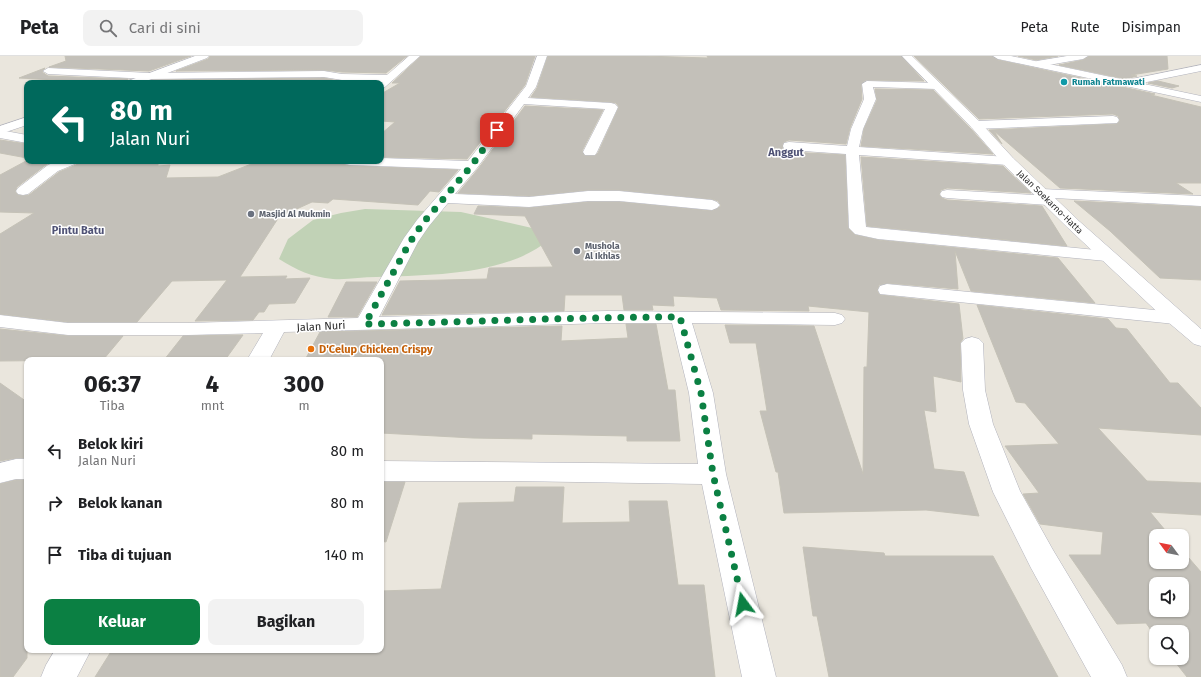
<!DOCTYPE html>
<html lang="id">
<style>
:root{--surface:#fff;--page:#f2f2f2;--text:#202124;--muted:#757577;--line:#e0e0e0;--accent:#0b8043}
body{margin:0;font-family:"Fira Sans",sans-serif;background:var(--page);color:var(--text);height:100vh;display:flex;flex-direction:column;font-size:15px;white-space:nowrap}
*{box-sizing:border-box;margin:0}
p{font-size:13px;color:var(--muted)}
.icon{flex:none;width:22px;height:22px;fill:none;stroke:currentColor;stroke-width:2;stroke-linecap:round;stroke-linejoin:round}
.map{position:relative;flex:1;overflow:hidden}
.details{position:absolute;left:24px;top:301px;width:360px;height:296px;display:flex;flex-direction:column;background:var(--surface);border-radius:8px;box-shadow:0 1px 3px #0004}
.details>*{flex:none}
.hud{position:absolute;left:24px;top:24px;width:360px;height:84px;border-radius:8px;box-shadow:0 1px 3px #0004;background:#00695c;color:#fff;overflow:hidden}
.needle{width:26px;rotate:302deg}
.controls{position:absolute;left:1149px;top:473px;display:grid;gap:8px}
.controls a{display:grid;place-items:center;width:40px;height:40px;border-radius:8px;background:var(--surface);box-shadow:0 1px 3px #0004;font-size:20px}
.pin{position:absolute;display:grid;place-items:center;width:34px;height:34px;color:#fff;margin:-17px;border-radius:8px;box-shadow:0 2px 6px #0006}
.me{position:absolute;width:44px;margin:-22px;rotate:347deg;stroke-linejoin:round;filter:drop-shadow(0 0 3px #0008)}
.turn{display:flex;align-items:center;gap:14px;height:84px;padding:0 20px;font-size:18px}
.turn .icon{width:52px;height:52px;stroke-width:2.5}
.turn b{display:block;font-size:28px;line-height:34px}
.eta{display:flex;justify-content:space-evenly;align-items:center;height:68px;text-align:center}
.eta b{font-size:24px;font-weight:700;line-height:28px}
.primary-button{display:flex;gap:8px;margin-top:auto;padding:8px 20px}
.primary-button a{flex:1;height:46px;border-radius:8px;background:var(--accent);color:#fff;font-size:16px;font-weight:700;line-height:46px;text-align:center}
.primary-button a+a{background:var(--page);color:var(--text)}
ul{padding:0;list-style:none}
li{display:flex;align-items:center;gap:12px;height:52px;padding:0 20px}
li div{flex:1}
li b{display:block;font-size:15px}
li em{font-style:normal}
header{display:flex;align-items:center;gap:24px;box-sizing:border-box;height:56px;padding:0 20px;background:var(--surface);border-bottom:1px solid var(--line)}
header strong{font-size:19px}
nav{display:flex;gap:22px;margin-inline-start:auto;font-size:14px}
.search{width:280px;height:36px;background:var(--page);display:flex;align-items:center;gap:10px;box-sizing:border-box;padding:0 14px;border-radius:8px;color:var(--muted);font-size:15px}
.map>svg:first-child{display:block}
</style>
<header>
<strong>Peta</strong>
<div class="search"><svg class="icon" aria-label="search" viewBox="0 0 24 24"><circle cx="10" cy="10" r="6"/><path d="M15 15l6 6"/></svg>Cari di sini</div>
<nav><a>Peta</a><a>Rute</a><a>Disimpan</a></nav>
</header>
<div class="map">
<svg width="1201" height="621" viewBox="0 0 1201 621">
<rect width="100%" height="100%" fill="#eae6dd"/>
<!-- cemetery -->
<path fill="#c1d2b6" d="M365,153L461,156L532,172L549,184C505,220 430,219 376,221C362,221 347,224 333,223C311,221 297,214 279,203L288,183L313,164L341,157Z"/>
<!-- building -->
<g fill="#c3c0b9" stroke="#c5c2b7" fill-rule="evenodd">
<path d="M65,0H191L149,15L49,11L66,5Z"/>
<path d="M210,0H407L386,17L342,16L324,14L176,15L208,3Z"/>
<path d="M421,0H535L525,29L467,103L381,101V78L395,66L381,65V38L400,27H392Z"/>
<path d="M548,0H644L708,2L707,0H901L924,25L866,24L861,28L862,43L850,72L846,88L789,84L784,86L782,90L784,94L789,96L845,99L848,172L855,179L878,184L1058,202L1095,247L971,235L955,195L958,233L887,227L879,229L877,235L880,239L959,248L963,283L960,287L961,326L933,320L936,356L924,354L934,413L964,416L979,460L926,454L784,457L778,416H776L760,355H767L756,287H730L725,269L814,270L863,418L864,311H867L869,256L808,250L809,255L721,254L717,242L673,240L674,250L652,249L653,254H624L622,239H565L564,255L382,259L400,225L487,223L489,212L553,211L525,160L474,158L478,150L529,152L588,146H619L712,155L721,150L718,145L712,143L619,134H588L529,140L458,137L478,113L525,50L603,54L582,95L585,100H595L598,97L619,51L616,47L611,46L531,41L537,32Z"/>
<path d="M914,0H992L998,4L1155,38L1151,39L1201,51V127H1176L1193,138L1060,132L994,75L1002,88L989,74L1117,68L1120,65L1118,60L1113,58L979,63Z"/>
<path d="M1018,0H1058L1036,4Z"/>
<path d="M1089,0H1167L1168,13L1131,19L1137,20L1126,23L1059,9L1083,4Z"/>
<path d="M45,12L42,16L48,20L128,23L126,27H75V25L19,22Z"/>
<path d="M324,22L342,26H376L145,27L152,24Z"/>
<path d="M1158,25L1179,30L1172,32L1148,27Z"/>
<path d="M875,33L933,34L971,73L993,98L861,90L864,73L877,44Z"/>
<path d="M0,84L27,88V102L0,97Z"/>
<path d="M861,101L1003,110L1031,137L947,132L941,134L939,139L942,142L947,144L1042,150L1067,190L867,170Z"/>
<path d="M26,105H54L47,108L17,131L15,136L18,139L23,140L29,139L59,116L76,109L78,105H158V110L170,109L166,122L218,121L259,105H342L345,109L350,110L458,114L439,136L430,135L418,149L333,143L328,147L312,146L279,161L240,221L287,220L285,223L310,222L295,247L269,248L264,256H259L253,264L195,265L227,224L172,225L137,266H68L0,258V178L34,157L0,156V119Z"/>
<path d="M1074,145L1201,151V224L1160,222L1110,175Z"/>
<path d="M346,226H377L357,261H328Z"/>
<path d="M977,249L1108,263L1116,272L1127,273L1170,327H1178L1201,352V379L1098,372L1147,425L1201,427V459L1150,456L1170,480H1156V506H1182V494L1201,516V621H1187L1172,602H1182V576H1156V581L1146,567L1117,568L1069,499H1101L1103,476L1040,468L1023,438L1039,437L1005,390L1059,388L1025,347L1016,346ZM1156,528H1182V554H1156Z"/>
<path d="M626,268H656L668,334H675L680,385H627V380L532,378V383L473,382L381,377V304H305L320,276L562,270L561,285L628,282Z"/>
<path d="M0,273L68,280H123L103,304L0,305Z"/>
<path d="M243,279L225,304H164L183,280Z"/>
<path d="M0,327L27,346V402H16L0,405Z"/>
<path d="M16,424H27V602L13,621H0V428Z"/>
<path d="M381,426H405L386,486L381,485Z"/>
<path d="M516,431H564L562,467L630,466L629,445H667L678,529H704L715,621H95L112,594H381V535L441,533L459,447L514,446Z"/>
<path d="M803,491L884,497L885,500H993L1058,621H829L817,560H813Z"/>
</g>
<g fill="none" stroke-linecap="round" stroke-linejoin="round">
<!-- street casing -->
<g stroke="#b1b2bc" stroke-width="1">
<g id="street">
<path d="M409,0H420L385,31L381,32V27H377L380,25L342,24L324,21L150,23L48,18L43,15L48,12L150,17L324,15L342,18L387,19Z"/>
<path d="M537,0H547L536,31L528,42L611,47L615,48L618,51L597,96L595,99H585L583,96L605,53L524,48L477,112L455,138L529,141L588,135H619L712,144L717,146L720,149L717,152L712,154L619,145H588L529,151L448,147L429,170L418,186L379,261L607,255L835,257L842,259L845,263L842,267L835,269L692,267L713,337L726,418L776,621H742L702,428L513,425H381V405L698,408L689,337L672,267H607L284,276L269,304H247L263,277L188,279H68L0,271V259L68,267H188L358,262L404,182L417,164L461,113L350,109L345,108L343,105H381V102L468,105L526,30Z"/>
<path d="M1067,0H1088L1083,3L1037,11L1032,8L1037,5Z"/>
<path d="M1201,9V15L1127,30L1122,27L1127,24Z"/>
<path d="M867,25L937,27L942,30L937,33L873,31L876,43L863,73L859,91L1008,101L1013,102L1015,105L1013,108L1008,109L859,99L866,171L1106,195L1112,196L1115,200L1112,204L1106,205L878,183L855,178L849,172L846,98L789,94L784,93L783,90L784,87L789,86L847,90L851,73L864,43L862,28Z"/>
<path d="M1113,60L1117,61L1119,64L1117,67L976,73L972,72L970,69L972,66L976,65Z"/>
<path d="M0,74L27,79V87L0,82Z"/>
<path d="M58,105H77L75,108L58,115L28,138L23,139L18,138L16,135L18,132L48,109Z"/>
<path d="M1041,133L1201,140V150L1054,142L1056,144L1053,147L1048,149L947,142L942,141L940,138L942,135L947,134L1035,139L1034,137L1036,134Z"/>
<path d="M887,228L1175,256L1182,258L1185,262L1182,266L1175,268L880,238L878,234L880,230Z"/>
<path d="M972,281L979,283L983,287L985,334L993,368L1020,435L1053,494L1122,609L1127,621H1091L1031,512L993,436L969,368L963,334L961,287L965,283Z"/>
<path d="M16,403H27V423H16L0,427V407Z"/>
<path d="M55,594H91L77,621H41L46,609Z"/>
</g>
</g>
<!-- secondary casing -->
<g stroke="#b1b2bc" stroke-width="1">
<g id="secondary">
<path d="M195,0H209L207,2L141,27H127L128,25Z"/>
<path d="M902,0H912L980,66L1013,102L1079,165L1201,273V290L1194,288L1168,266L1067,171L1003,108L972,72Z"/>
<path d="M993,0H1011L1201,40V46L998,3Z"/>
<path d="M27,61V69L0,78V70Z"/>
</g>
</g>
<!-- street -->
<use href="#street" fill="#fff" fill-rule="evenodd"/>
<!-- secondary -->
<use href="#secondary" fill="#fff" fill-rule="evenodd"/>
</g>
<g fill="none" stroke-linecap="round" stroke-linejoin="round">
<!-- route -->
<path stroke="#0b8043" stroke-width="7" stroke-dasharray="0 12.6" d="M497,74L472,109L423,167L410,186L365,268C470,266 575,261 680,261L701,337L713,418L743,548"/>
</g>
<!-- markers -->
<circle fill="#0f9aa8" stroke="#fff" stroke-width="1.5" cx="1064" cy="26" r="4"/>
<g fill="#6b7280" stroke="#fff" stroke-width="1.5">
<circle cx="251" cy="158" r="4"/>
<circle cx="577" cy="195" r="4"/>
</g>
<circle fill="#e8710a" stroke="#fff" stroke-width="1.5" cx="311" cy="293" r="4"/>
<g text-anchor="middle" stroke-width="3" stroke-linejoin="round" paint-order="stroke">
<!-- far-culture labels -->
<g font-size="9" font-weight="bold" fill="#0d838f" stroke="#fff" text-anchor="start">
<text x="1072" y="29">Rumah Fatmawati</text>
</g>
<!-- far-street labels -->
<g font-size="9" fill="#2a2a2a" stroke="#fff">
<text transform="translate(1050 146) rotate(44)" y="3">Jalan Soekarno-Hatta</text>
</g>
<!-- far-worship labels -->
<g font-size="9" font-weight="bold" fill="#5b616d" stroke="#fff" text-anchor="start">
<text x="259" y="161">Masjid Al Mukmin</text>
<text x="585" y="193">Mushola<tspan x="585" dy="10">Al Ikhlas</tspan></text>
</g>
<!-- far-quarter labels -->
<g font-size="11" font-weight="bold" fill="#4f5275" stroke="#fff">
<text x="786" y="100">Anggut</text>
<text x="78" y="178">Pintu Batu</text>
</g>
<!-- street labels -->
<g font-size="11" fill="#2a2a2a" stroke="#fff">
<text transform="translate(321 270) rotate(-3)" y="4">Jalan Nuri</text>
</g>
<!-- food labels -->
<g font-size="11" font-weight="bold" fill="#c56008" stroke="#fff" text-anchor="start">
<text x="319" y="297">D'Celup Chicken Crispy</text>
</g>
</g>
</svg>
<div class="controls">
<a><svg class="needle" viewBox="-14 -14 28 28"><path d="M0-13l5 13h-10z" fill="#e53935"/><path d="M0 13l5-13h-10z" fill="#757577"/></svg></a>
<a><svg class="icon" aria-label="sound" viewBox="0 0 24 24"><path d="M4 9h4l5-4v14l-5-4H4zM17 9q2 3 0 6"/></svg></a>
<a><svg class="icon" aria-label="search" viewBox="0 0 24 24"><circle cx="10" cy="10" r="6"/><path d="M15 15l6 6"/></svg></a>
</div>
<div class="pin" style="left:497px;top:74px;background:#d93025"><svg class="icon" aria-label="arrive" viewBox="0 0 24 24"><path d="M6 21V4h12l-3 4 3 4H6"/></svg></div>
<svg class="me" style="left:743px;top:548px" viewBox="-20 -20 40 40"><path d="M0-17L14 15 0 8-14 15z" fill="#0b8043" stroke="#fff" stroke-width="4"/></svg>
<div class="hud">
<div class="turn"><svg class="icon" aria-label="left" viewBox="0 0 24 24"><path d="M17 20v-9H6M10 6l-5 5 5 5"/></svg><div><b>80 m</b>Jalan Nuri</div></div>
</div>
<section class="details">
<div class="eta">
<div><b>06:37</b><p>Tiba</p></div>
<div><b>4</b><p>mnt</p></div>
<div><b>300</b><p>m</p></div>
</div>
<ul>
<li><svg class="icon" aria-label="left" viewBox="0 0 24 24"><path d="M17 20v-9H6M10 6l-5 5 5 5"/></svg><div><b>Belok kiri</b><p>Jalan Nuri</p></div><em>80 m</em></li>
<li><svg class="icon" aria-label="right" viewBox="0 0 24 24"><path d="M7 20v-9h11M14 6l5 5-5 5"/></svg><div><b>Belok kanan</b></div><em>80 m</em></li>
<li><svg class="icon" aria-label="arrive" viewBox="0 0 24 24"><path d="M6 21V4h12l-3 4 3 4H6"/></svg><div><b>Tiba di tujuan</b></div><em>140 m</em></li>
</ul>
<div class="primary-button"><a>Keluar</a><a>Bagikan</a></div>
</section>
</div>
